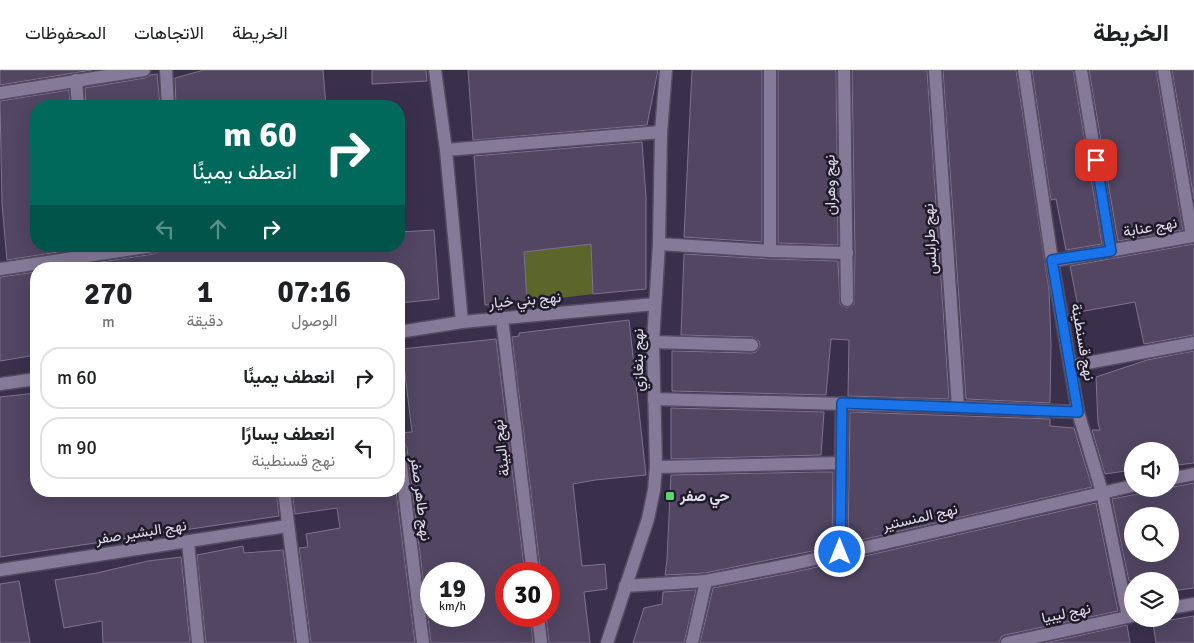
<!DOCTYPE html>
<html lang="ar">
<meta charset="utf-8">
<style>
:root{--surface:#fff;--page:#f6f6f6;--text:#202124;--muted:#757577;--line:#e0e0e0}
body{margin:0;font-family:Signika,Vazirmatn,sans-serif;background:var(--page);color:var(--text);direction:rtl;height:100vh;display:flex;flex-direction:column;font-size:19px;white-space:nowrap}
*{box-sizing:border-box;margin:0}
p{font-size:16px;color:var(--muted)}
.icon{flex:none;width:28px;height:28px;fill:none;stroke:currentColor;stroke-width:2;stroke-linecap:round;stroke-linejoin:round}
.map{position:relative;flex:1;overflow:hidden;direction:ltr}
.sheet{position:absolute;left:30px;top:192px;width:375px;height:235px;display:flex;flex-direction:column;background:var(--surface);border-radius:20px;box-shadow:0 5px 20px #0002;direction:rtl}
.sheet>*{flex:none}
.top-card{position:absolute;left:30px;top:30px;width:375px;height:152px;border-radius:20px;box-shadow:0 5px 20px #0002;direction:rtl;background:#00695c;color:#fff;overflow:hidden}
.buttons{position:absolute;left:1124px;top:372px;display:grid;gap:10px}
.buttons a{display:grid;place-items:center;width:55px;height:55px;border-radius:50%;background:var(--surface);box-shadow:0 5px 20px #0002;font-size:25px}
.speed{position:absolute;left:420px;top:492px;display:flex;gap:10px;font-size:25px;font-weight:700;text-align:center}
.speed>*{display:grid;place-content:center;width:65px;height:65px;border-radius:50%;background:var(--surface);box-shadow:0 5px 20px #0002;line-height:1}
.speed small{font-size:12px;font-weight:400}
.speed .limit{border:8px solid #d22;background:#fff;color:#111}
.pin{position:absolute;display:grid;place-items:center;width:42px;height:42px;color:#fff;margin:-21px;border-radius:10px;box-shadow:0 2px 8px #0006}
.me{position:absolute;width:55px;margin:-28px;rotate:0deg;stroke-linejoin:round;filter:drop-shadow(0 0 4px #0008)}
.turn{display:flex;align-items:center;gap:18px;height:105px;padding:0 25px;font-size:22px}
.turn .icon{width:65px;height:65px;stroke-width:2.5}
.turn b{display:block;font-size:35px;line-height:42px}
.lanes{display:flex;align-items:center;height:48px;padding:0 25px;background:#0003;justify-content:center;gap:25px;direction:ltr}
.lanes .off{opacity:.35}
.eta{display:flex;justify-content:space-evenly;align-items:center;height:85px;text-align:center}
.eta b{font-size:30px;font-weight:700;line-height:35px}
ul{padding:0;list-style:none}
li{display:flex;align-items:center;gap:15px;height:62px;margin:0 10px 8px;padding:0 15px;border:2px solid var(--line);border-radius:20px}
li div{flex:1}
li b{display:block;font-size:19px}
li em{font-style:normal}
header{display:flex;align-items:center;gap:30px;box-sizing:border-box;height:70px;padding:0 25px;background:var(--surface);border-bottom:1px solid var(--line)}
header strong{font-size:24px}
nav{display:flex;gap:28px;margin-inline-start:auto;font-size:18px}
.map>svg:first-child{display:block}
</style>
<header>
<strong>الخريطة</strong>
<nav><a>الخريطة</a><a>الاتجاهات</a><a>المحفوظات</a></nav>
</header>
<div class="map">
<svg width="1194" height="573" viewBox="0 0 1194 573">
<rect width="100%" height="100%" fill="#3b304c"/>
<!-- green -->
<path fill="#5d662a" d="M591,174L593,224L527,232L524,182Z"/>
<!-- building -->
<g fill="#524663" stroke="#7e7291" fill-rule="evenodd">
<path d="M0,0H92L0,15Z"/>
<path d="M204,0H323L326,36H176L175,8Z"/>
<path d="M372,0H426L427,11L372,14Z"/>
<path d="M468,0H658L647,55L473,70Z"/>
<path d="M692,0H762V172L684,167Z"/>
<path d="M778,0H836L838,175L778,173Z"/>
<path d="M852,0H927L949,329L848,326L849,270L831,269L826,325L672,321V281L752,283L756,282L760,276L759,271L752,267L681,265L684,184L770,189L838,191L840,234L847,238L854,234L855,183Z"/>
<path d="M943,0H1016L1049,220L1051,274L1050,333L966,329Z"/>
<path d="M1032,0H1073L1102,174L1066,180L1056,129L1051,130Z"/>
<path d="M1089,0H1156L1183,160L1118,171Z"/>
<path d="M1172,0H1194V129Z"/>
<path d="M157,4L160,36H86L85,18L145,8L150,5Z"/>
<path d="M69,20L70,36H36V176H83V178L7,190L2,134L0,31Z"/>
<path d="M642,72L646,127V219L593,224L591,174L524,182L527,232L485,235L474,86Z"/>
<path d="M434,160L439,229L399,233V199H88L87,194L154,184L159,181L188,179V176H399V162Z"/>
<path d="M1194,174V265L1144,274L1135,232L1079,242L1070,196Z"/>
<path d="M36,202V285L0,291V207Z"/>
<path d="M629,250L646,405L595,410L573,414L582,496L605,494L607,519L584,522L590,573H549L546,546H549V504H541L512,267L519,266V263Z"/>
<path d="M496,269L525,504H506V546H530L533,573H431L407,378L405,374L399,371V363L412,362L402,279ZM431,504H474V546H431Z"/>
<path d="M1194,281V393L1170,396V381H1132V400L1105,404L1092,360H1100L1098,353L1096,307L1147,290Z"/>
<path d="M36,323V421H276L279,446L0,487V327Z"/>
<path d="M671,338L824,342L821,385L671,389Z"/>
<path d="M850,342L1050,349V356L1074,358L1092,417L848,473Z"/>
<path d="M819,402H833L832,477L705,503L665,505L667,490L671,405Z"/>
<path d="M1194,413V518L1170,521V511H1129L1112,429ZM1132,446H1170V484H1132Z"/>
<path d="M292,421H396L415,573H311L299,478L308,477L306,464L340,458L337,438L295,444Z"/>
<path d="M1096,433L1118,541L1005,565L1001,567L999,573H700L713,518L795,502Z"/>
<path d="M243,476L244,483L283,480L295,573H206L197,485Z"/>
<path d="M181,487L190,573H103L102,551L64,558L55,510L97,503L148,491Z"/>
<path d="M19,511L30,573H0V514Z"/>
<path d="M696,520L684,573H633L644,538L662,534L663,522Z"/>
<path d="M1194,546V573H1156L1153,553Z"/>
<path d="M1127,555L1130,573H1045Z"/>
</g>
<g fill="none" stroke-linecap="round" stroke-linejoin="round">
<!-- minor casing -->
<g stroke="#554b62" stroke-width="15">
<g id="minor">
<path d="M166,0L168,36"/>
<path d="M435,0L446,80L462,252"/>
<path d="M844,0L847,230"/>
<path d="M935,0L958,337"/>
<path d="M1024,0L1052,191L1078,342L1102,422L1128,547"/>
<path d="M1081,0L1111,181"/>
<path d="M1164,0L1192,166"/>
<path d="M76,10L78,36"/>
<path d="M0,23L144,0"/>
<path d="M446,80L661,62"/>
<path d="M659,174L770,181L847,183"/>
<path d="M770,181V0"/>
<path d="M1052,191L1194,166"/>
<path d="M0,199L153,176"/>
<path d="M502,249L533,504"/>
<path d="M399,262L462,252L655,234"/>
<path d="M653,272L752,275"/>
<path d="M1071,296L1194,273"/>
<path d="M0,314L36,309"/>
<path d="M654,329L958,337L1078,342"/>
<path d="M399,379L423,573"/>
<path d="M656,397L840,393"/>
<path d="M1170,409L1194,404"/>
<path d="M284,421L303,573"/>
<path d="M188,472L198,573"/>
<path d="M840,482L842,333"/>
<path d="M0,500L287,456"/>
<path d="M625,516L706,511L793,494L1132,416"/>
<path d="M1170,538L1194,534"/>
<path d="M538,546L541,573"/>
<path d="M607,573L648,449L654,420L656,397L653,272L659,174L661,62L666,0"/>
<path d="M692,573L706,511"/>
<path d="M1007,573L1132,546"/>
</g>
</g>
<!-- minor -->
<use href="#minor" stroke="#867a99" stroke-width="12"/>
</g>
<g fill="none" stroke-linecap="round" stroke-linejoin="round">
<!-- route casing -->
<g stroke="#114b97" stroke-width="12">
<path id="route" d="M840,482L842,333L1078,342L1052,190L1111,181L1096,90"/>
</g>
<!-- route -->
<use href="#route" stroke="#1a73e8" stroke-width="9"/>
</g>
<!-- markers -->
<rect fill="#5ad56e" stroke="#201b28" stroke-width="2" x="665" y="421" width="10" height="10" rx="2.5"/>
<g text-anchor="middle" stroke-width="5" stroke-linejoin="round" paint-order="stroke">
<!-- street labels -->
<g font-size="15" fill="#e3dcee" stroke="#201b28">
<text transform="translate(830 115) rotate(-91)" y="5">نهج وهران</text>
<text transform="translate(1150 157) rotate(-10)" y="5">نهج عنابة</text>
<text transform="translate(930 169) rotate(-93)" y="5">نهج طرابلس</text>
<text transform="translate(525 230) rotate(-5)" y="5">نهج بني خيار</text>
<text transform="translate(1083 272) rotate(80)" y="5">نهج قسنطينة</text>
<text transform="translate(638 290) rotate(-90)" y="5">نهج بنغازي</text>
<text transform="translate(501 378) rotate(-97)" y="5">نهج البيئة</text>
<text transform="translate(421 429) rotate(83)" y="5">نهج طاهر صفر</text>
<text transform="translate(920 447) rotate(-13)" y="5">نهج المنستير</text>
<text transform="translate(141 462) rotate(-9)" y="5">نهج البشير صفر</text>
<text transform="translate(1066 543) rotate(-12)" y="5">نهج ليبيا</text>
</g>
<!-- poi labels -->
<g font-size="15" font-weight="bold" fill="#e3dcee" stroke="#201b28" text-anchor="start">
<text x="680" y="431">حي صفر</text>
</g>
</g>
</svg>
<div class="buttons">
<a><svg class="icon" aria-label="sound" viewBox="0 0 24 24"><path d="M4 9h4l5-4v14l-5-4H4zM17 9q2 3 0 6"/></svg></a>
<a><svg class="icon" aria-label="search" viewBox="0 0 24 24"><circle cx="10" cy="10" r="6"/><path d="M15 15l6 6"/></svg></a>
<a><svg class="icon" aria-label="layers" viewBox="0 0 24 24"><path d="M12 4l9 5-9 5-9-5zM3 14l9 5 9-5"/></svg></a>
</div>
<div class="speed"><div>19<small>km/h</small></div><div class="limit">30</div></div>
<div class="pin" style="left:1096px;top:90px;background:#d93025"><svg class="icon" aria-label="arrive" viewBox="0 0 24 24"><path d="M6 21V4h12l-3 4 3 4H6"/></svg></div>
<svg class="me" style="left:840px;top:482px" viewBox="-20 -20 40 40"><circle r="17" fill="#1a73e8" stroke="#fff" stroke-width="3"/><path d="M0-11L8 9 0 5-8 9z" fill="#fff"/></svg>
<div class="top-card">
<div class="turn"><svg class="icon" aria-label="right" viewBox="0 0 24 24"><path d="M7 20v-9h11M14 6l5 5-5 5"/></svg><div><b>60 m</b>انعطف يمينًا</div></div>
<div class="lanes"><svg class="icon off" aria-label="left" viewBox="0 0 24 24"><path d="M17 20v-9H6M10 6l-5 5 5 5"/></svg><svg class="icon off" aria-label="ahead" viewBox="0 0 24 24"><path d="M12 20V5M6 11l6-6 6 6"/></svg><svg class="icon" aria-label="right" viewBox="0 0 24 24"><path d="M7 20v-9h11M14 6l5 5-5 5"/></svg></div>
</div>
<section class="sheet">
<div class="eta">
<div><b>07:16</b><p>الوصول</p></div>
<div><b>1</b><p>دقيقة</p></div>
<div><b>270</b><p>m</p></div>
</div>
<ul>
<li><svg class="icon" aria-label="right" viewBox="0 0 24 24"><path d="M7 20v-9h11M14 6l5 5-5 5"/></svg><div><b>انعطف يمينًا</b></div><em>60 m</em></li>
<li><svg class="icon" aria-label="left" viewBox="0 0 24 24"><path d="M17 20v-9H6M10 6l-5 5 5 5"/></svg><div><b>انعطف يسارًا</b><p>نهج قسنطينة</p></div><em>90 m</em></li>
</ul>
</section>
</div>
